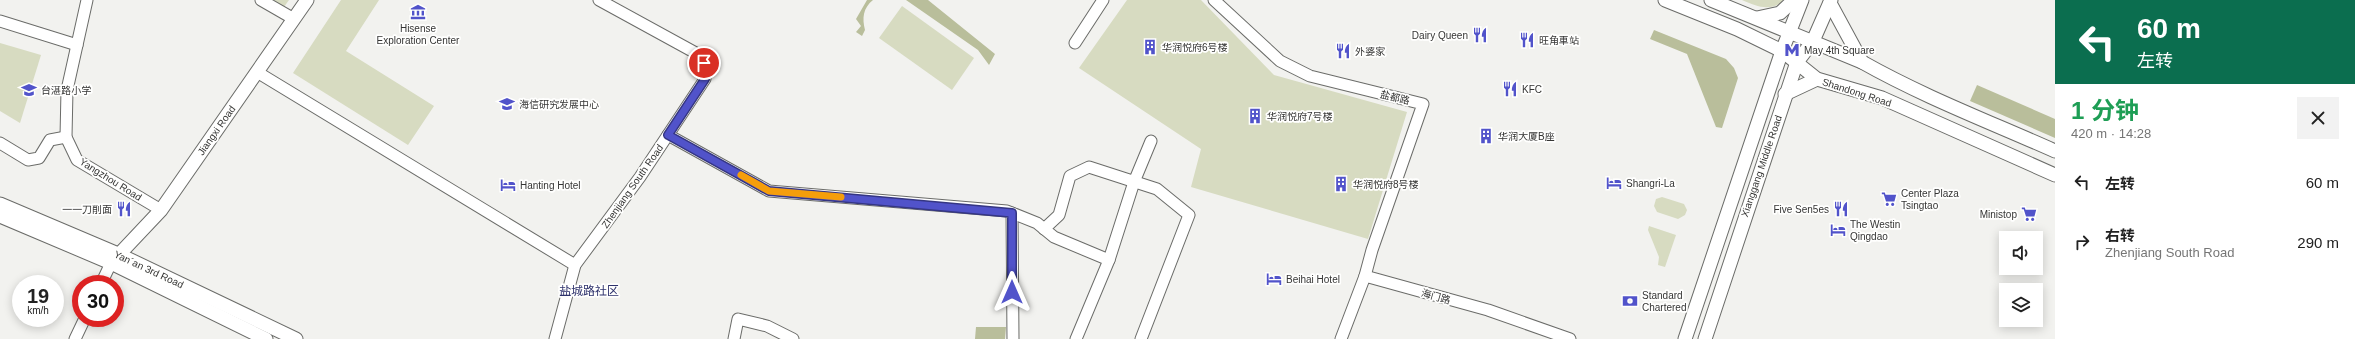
<!DOCTYPE html>
<html lang="zh">
<meta charset="utf-8">
<style>
:root{--surface:#fff;--page:#f2f2f2;--text:#222;--muted:#767676}
body{margin:0;font-family:Helvetica,"Noto Sans SC",sans-serif;background:var(--page);color:var(--text);height:100vh;display:flex;flex-direction:column;font-size:15px;white-space:nowrap}
*{box-sizing:border-box;margin:0}
p{font-size:13px;color:var(--muted)}
.icon{flex:none;width:22px;height:22px;fill:none;stroke:currentColor;stroke-width:2;stroke-linecap:round;stroke-linejoin:round}
.map{position:relative;flex:1;overflow:hidden}
.drawer{display:flex;flex-direction:column;background:var(--surface);width:300px}
.drawer>*{flex:none}
.top-card{background:#0b6e4f;color:#fff;overflow:hidden}
.tools{position:absolute;left:1999px;top:231px;display:grid;gap:8px}
.tools a{display:grid;place-items:center;width:44px;height:44px;border-radius:0px;background:var(--surface);box-shadow:0 2px 10px #0003;font-size:20px}
.speed{position:absolute;left:12px;top:275px;display:flex;gap:8px;font-size:20px;font-weight:700;text-align:center}
.speed>*{display:grid;place-content:center;width:52px;height:52px;border-radius:50%;background:var(--surface);box-shadow:0 2px 10px #0003;line-height:1}
.speed small{font-size:10px;font-weight:400}
.speed .limit{border:6px solid #d22;background:#fff;color:#111}
.pin{position:absolute;display:grid;place-items:center;width:34px;height:34px;color:#fff;margin:-17px;border:2px solid #fff;border-radius:50%;box-shadow:0 1px 4px #0007}
.me{position:absolute;width:44px;margin:-22px;rotate:0deg;stroke-linejoin:round;filter:drop-shadow(0 0 3px #0008)}
.turn{display:flex;align-items:center;gap:14px;height:84px;padding:0 16px;font-size:18px}
.turn .icon{width:52px;height:52px;stroke-width:2.5}
.turn b{display:block;font-size:28px;line-height:34px}
.round{display:grid;place-items:center;flex:none;width:42px;height:42px;border-radius:0px;background:var(--page)}
.headline{display:flex;align-items:center;justify-content:space-between;height:68px;padding:0 16px}
h1{font-size:24px;font-weight:700;line-height:30px;color:#1e9e55}
ul{padding:0;list-style:none}
li{display:flex;align-items:center;gap:12px;height:60px;padding:0 16px}
li div{flex:1}
li b{display:block;font-size:15px}
li em{font-style:normal}
main{display:flex;flex:1;min-height:0}
.map>svg:first-child{display:block}
</style>
<main>
<div class="map">
<svg width="2055" height="339" viewBox="0 0 2055 339">
<rect width="100%" height="100%" fill="#f2f2ef"/>
<!-- green -->
<g fill="#d7dbc1">
<path d="M272,0H289L284,7Z"/>
<path d="M341,0H379L346,51L434,106L408,145L293,73Z"/>
<path d="M1127,0H1201L1274,75L1407,112L1368,239L1191,187L1201,149L1079,68Z"/>
<path d="M1742,0H1785C1770,12 1758,7 1742,0Z"/>
<path d="M902,6L974,58L952,90L879,38Z"/>
<path d="M0,43L41,55L20,123L0,111Z"/>
<path d="M1662,197L1684,204L1687,210L1685,215L1678,219L1657,212L1654,206L1656,199Z"/>
<path d="M1649,226L1676,235L1665,267L1658,265L1659,257L1648,230Z"/>
</g>
<!-- forest -->
<g fill="#b9be9b">
<path d="M867,0H873C863,8 862,18 865,30L862,36L856,32L861,26L856,19Z"/>
<path d="M906,0H928L995,54L989,65L978,50Z"/>
<path d="M1654,30L1726,59L1734,68L1738,78L1722,128L1716,127L1687,54L1650,39Z"/>
<path d="M1977,85L2055,119V138L1970,101Z"/>
<path d="M976,327H1006L1005,339H975Z"/>
</g>
<g fill="none" stroke-linecap="round" stroke-linejoin="round">
<!-- minor casing -->
<g stroke="#6b6c69" stroke-width="13">
<g id="minor">
<path d="M87,0L67,90L66,137L77,160L161,210"/>
<path d="M261,0L294,19"/>
<path d="M1214,0L1280,61L1310,76L1423,104L1372,250L1365,276"/>
<path d="M0,21L77,45"/>
<path d="M1075,43L1103,0"/>
<path d="M257,72L575,265"/>
<path d="M668,135L769,191L1007,211L1037,223L1054,237L1109,260"/>
<path d="M0,143L28,160L39,158L50,140L66,137"/>
<path d="M1012,213L1013,339"/>
<path d="M1044,229L1059,215L1070,176L1089,167L1157,189L1189,215L1141,339"/>
<path d="M101,284L111,263"/>
<path d="M75,339L85,318"/>
<path d="M555,339L575,265L640,177L705,79L704,63L694,52L599,0"/>
<path d="M734,339L738,319L767,326L793,339"/>
<path d="M1076,339L1109,260L1134,182L1151,141"/>
<path d="M1341,339L1365,276L1488,310L1570,339"/>
</g>
</g>
<!-- major casing -->
<g stroke="#6b6c69" stroke-width="15">
<g id="major">
<path d="M1665,0L1737,29L1782,51L1817,79L1882,98L2055,175"/>
<path d="M1711,0L1862,62C1924,97 1990,122 2055,151"/>
<path d="M1830,3L1862,62"/>
<path d="M1757,18L1780,13L1794,0"/>
<path d="M1785,94L1817,79"/>
<path d="M0,204L118,254L296,339"/>
<path d="M0,216L111,263L266,339"/>
<path d="M111,263L161,210L307,0"/>
<path d="M1685,339L1782,51L1802,0"/>
<path d="M1705,339L1797,62L1813,41L1831,0"/>
</g>
</g>
<!-- minor -->
<use href="#minor" stroke="#fff" stroke-width="11"/>
<!-- major -->
<use href="#major" stroke="#fff" stroke-width="13"/>
</g>
<g fill="none" stroke-linecap="round" stroke-linejoin="round">
<!-- route casing -->
<g stroke="#353683" stroke-width="10">
<path id="route" d="M704,63L705,79L668,135L769,191L1012,213V292"/>
</g>
<!-- route -->
<use href="#route" stroke="#5153ca" stroke-width="7"/>
<!-- slow -->
<path stroke="#f59e0b" stroke-width="7" d="M741,175L769,191L841,197"/>
</g>
<!-- icons -->
<defs>
<g id="museum-bare" transform="scale(1.2)"><path d="M0-6L6-3V-2H-6V-3ZM-5-1h2V3h-2ZM-1-1h2V3h-2ZM3-1h2V3H3ZM-6 4H6V6H-6Z" fill="#5153ca" stroke="#fffffe" stroke-width="2.5" paint-order="stroke"/></g>
<g id="restaurant-bare" transform="scale(1.2)"><path d="M-5-6h1v4h1v-4h1v4h1v-4h1v5L-1.5 .5V6h-2V.5L-5-1ZM5-6V6H3V1.5H1.5Q1.5-4 5-6Z" fill="#5153ca" stroke="#fffffe" stroke-width="2.5" paint-order="stroke"/></g>
<g id="building-bare" transform="scale(1.2)"><path d="M-4-6H4V6H1V3H-1V6H-4ZM-2.5-4.3h1.7v1.8h-1.7ZM.8-4.3h1.7v1.8H.8ZM-2.5-1h1.7V.8h-1.7ZM.8-1h1.7V.8H.8Z" fill="#5153ca" stroke="#fffffe" stroke-width="2.5" paint-order="stroke"/></g>
<g id="metro-bare" transform="scale(1.2)"><path d="M-5.5 5V-5H-3L0 0L3-5H5.5V5H3V-.5L0 4L-3-.5V5Z" fill="#5153ca" stroke="#fffffe" stroke-width="2.5" paint-order="stroke"/></g>
<g id="school-bare" transform="scale(1.2)"><path d="M0-5L7-2L0 1L-7-2ZM-4 1L0 2.5L4 1V4Q0 6-4 4Z" fill="#5153ca" stroke="#fffffe" stroke-width="2.5" paint-order="stroke"/></g>
<g id="hotel-bare" transform="scale(1.2)"><path d="M-6-4.5h1.5V1H6V5H4.5V3h-9V5H-6ZM-4 0a1.8 1.8 0 1 1 3.6 0ZM.5 0V-2.5h3Q6-2.5 6 0Z" fill="#5153ca" stroke="#fffffe" stroke-width="2.5" paint-order="stroke"/></g>
<g id="supermarket-bare" transform="scale(1.2)"><path d="M-6-5.5h2.5l.6 2H6L4.5 2H-2.5L-4.4-4H-6ZM-1.5 3.2a1.3 1.3 0 1 0 .1 0ZM3 3.2a1.3 1.3 0 1 0 .1 0Z" fill="#5153ca" stroke="#fffffe" stroke-width="2.5" paint-order="stroke"/></g>
<g id="bank-bare" transform="scale(1.2)"><path d="M-6-4H6V4H-6ZM0-2.3a2.3 2.3 0 1 0 0 4.6a2.3 2.3 0 1 0 0-4.6Z" fill="#5153ca" stroke="#fffffe" stroke-width="2.5" paint-order="stroke"/></g>
</defs>
<g fill-rule="evenodd">
<use href="#museum-bare" x="418" y="12"/>
<use href="#restaurant-bare" x="1480" y="35"/>
<use href="#restaurant-bare" x="1527" y="40"/>
<use href="#building-bare" x="1150" y="47"/>
<use href="#metro-bare" x="1792" y="50"/>
<use href="#restaurant-bare" x="1343" y="51"/>
<use href="#restaurant-bare" x="1510" y="89"/>
<use href="#school-bare" x="29" y="90"/>
<use href="#school-bare" x="507" y="104"/>
<use href="#building-bare" x="1255" y="116"/>
<use href="#building-bare" x="1486" y="136"/>
<use href="#hotel-bare" x="1614" y="183"/>
<use href="#building-bare" x="1341" y="184"/>
<use href="#hotel-bare" x="508" y="185"/>
<use href="#supermarket-bare" x="1889" y="199"/>
<use href="#restaurant-bare" x="124" y="209"/>
<use href="#restaurant-bare" x="1841" y="209"/>
<use href="#supermarket-bare" x="2029" y="214"/>
<use href="#hotel-bare" x="1838" y="230"/>
<use href="#hotel-bare" x="1274" y="279"/>
<use href="#bank-bare" x="1630" y="301"/>
</g>
<g text-anchor="middle" stroke-width="3.5" stroke-linejoin="round" paint-order="stroke">
<!-- poi labels -->
<g font-size="10" fill="#353534" stroke="#fffffe" text-anchor="start">
<text x="418" y="32" text-anchor="middle">Hisense<tspan x="418" dy="12">Exploration Center</tspan></text>
<text x="1468" y="39" text-anchor="end">Dairy Queen</text>
<text x="1539" y="44">旺角車站</text>
<text x="1162" y="51">华润悦府6号楼</text>
<text x="1804" y="54">May 4th Square</text>
<text x="1355" y="55">外婆家</text>
<text x="1522" y="93">KFC</text>
<text x="41" y="94">台湛路小学</text>
<text x="519" y="108">海信研究发展中心</text>
<text x="1267" y="120">华润悦府7号楼</text>
<text x="1498" y="140">华润大厦B座</text>
<text x="1626" y="187">Shangri-La</text>
<text x="1353" y="188">华润悦府8号楼</text>
<text x="520" y="189">Hanting Hotel</text>
<text x="1901" y="197">Center Plaza<tspan x="1901" dy="12">Tsingtao</tspan></text>
<text x="112" y="213" text-anchor="end">一一刀削面</text>
<text x="1829" y="213" text-anchor="end">Five Sen5es</text>
<text x="2017" y="218" text-anchor="end">Ministop</text>
<text x="1850" y="228">The Westin<tspan x="1850" dy="12">Qingdao</tspan></text>
<text x="1286" y="283">Beihai Hotel</text>
<text x="1642" y="299">Standard<tspan x="1642" dy="12">Chartered</tspan></text>
</g>
<!-- street labels -->
<g font-size="10" fill="#353534" stroke="#fffffe">
<text transform="translate(1857 92) rotate(18)" y="4">Shandong Road</text>
<text transform="translate(1395 97) rotate(14)" y="4">盐都路</text>
<text transform="translate(216 130) rotate(-55)" y="4">Jiangxi Road</text>
<text transform="translate(1761 166) rotate(-71)" y="4">Xianggang Middle Road</text>
<text transform="translate(111 179) rotate(32)" y="4">Yangzhou Road</text>
<text transform="translate(632 186) rotate(-55)" y="4">Zhenjiang South Road</text>
<text transform="translate(149 269) rotate(25)" y="4">Yan´an 3rd Road</text>
<text transform="translate(1436 296) rotate(16)" y="4">海门路</text>
</g>
<!-- quarter labels -->
<g font-size="12" fill="#2e326c" stroke="#fffffe">
<text x="589" y="295">盐城路社区</text>
</g>
</g>
</svg>
<div class="tools">
<a><svg class="icon" aria-label="sound" viewBox="0 0 24 24"><path d="M4 9h4l5-4v14l-5-4H4zM17 9q2 3 0 6"/></svg></a>
<a><svg class="icon" aria-label="layers" viewBox="0 0 24 24"><path d="M12 4l9 5-9 5-9-5zM3 14l9 5 9-5"/></svg></a>
</div>
<div class="speed"><div>19<small>km/h</small></div><div class="limit">30</div></div>
<div class="pin" style="left:704px;top:63px;background:#d93025"><svg class="icon" aria-label="arrive" viewBox="0 0 24 24"><path d="M6 21V4h12l-3 4 3 4H6"/></svg></div>
<svg class="me" style="left:1012px;top:292px" viewBox="-20 -20 40 40"><path d="M0-17L14 15 0 8-14 15z" fill="#5153ca" stroke="#fff" stroke-width="4"/></svg>
</div>
<section class="drawer">
<div class="top-card">
<div class="turn"><svg class="icon" aria-label="left" viewBox="0 0 24 24"><path d="M17 20v-9H6M10 6l-5 5 5 5"/></svg><div><b>60 m</b>左转</div></div>
</div>
<div class="headline"><div><h1>1 分钟</h1><p>420 m · 14:28</p></div><a class="round"><svg class="icon" aria-label="close" viewBox="0 0 24 24"><path d="M6 6l12 12M18 6L6 18"/></svg></a></div>
<ul>
<li><svg class="icon" aria-label="left" viewBox="0 0 24 24"><path d="M17 20v-9H6M10 6l-5 5 5 5"/></svg><div><b>左转</b></div><em>60 m</em></li>
<li><svg class="icon" aria-label="right" viewBox="0 0 24 24"><path d="M7 20v-9h11M14 6l5 5-5 5"/></svg><div><b>右转</b><p>Zhenjiang South Road</p></div><em>290 m</em></li>
</ul>
</section>
</main>
